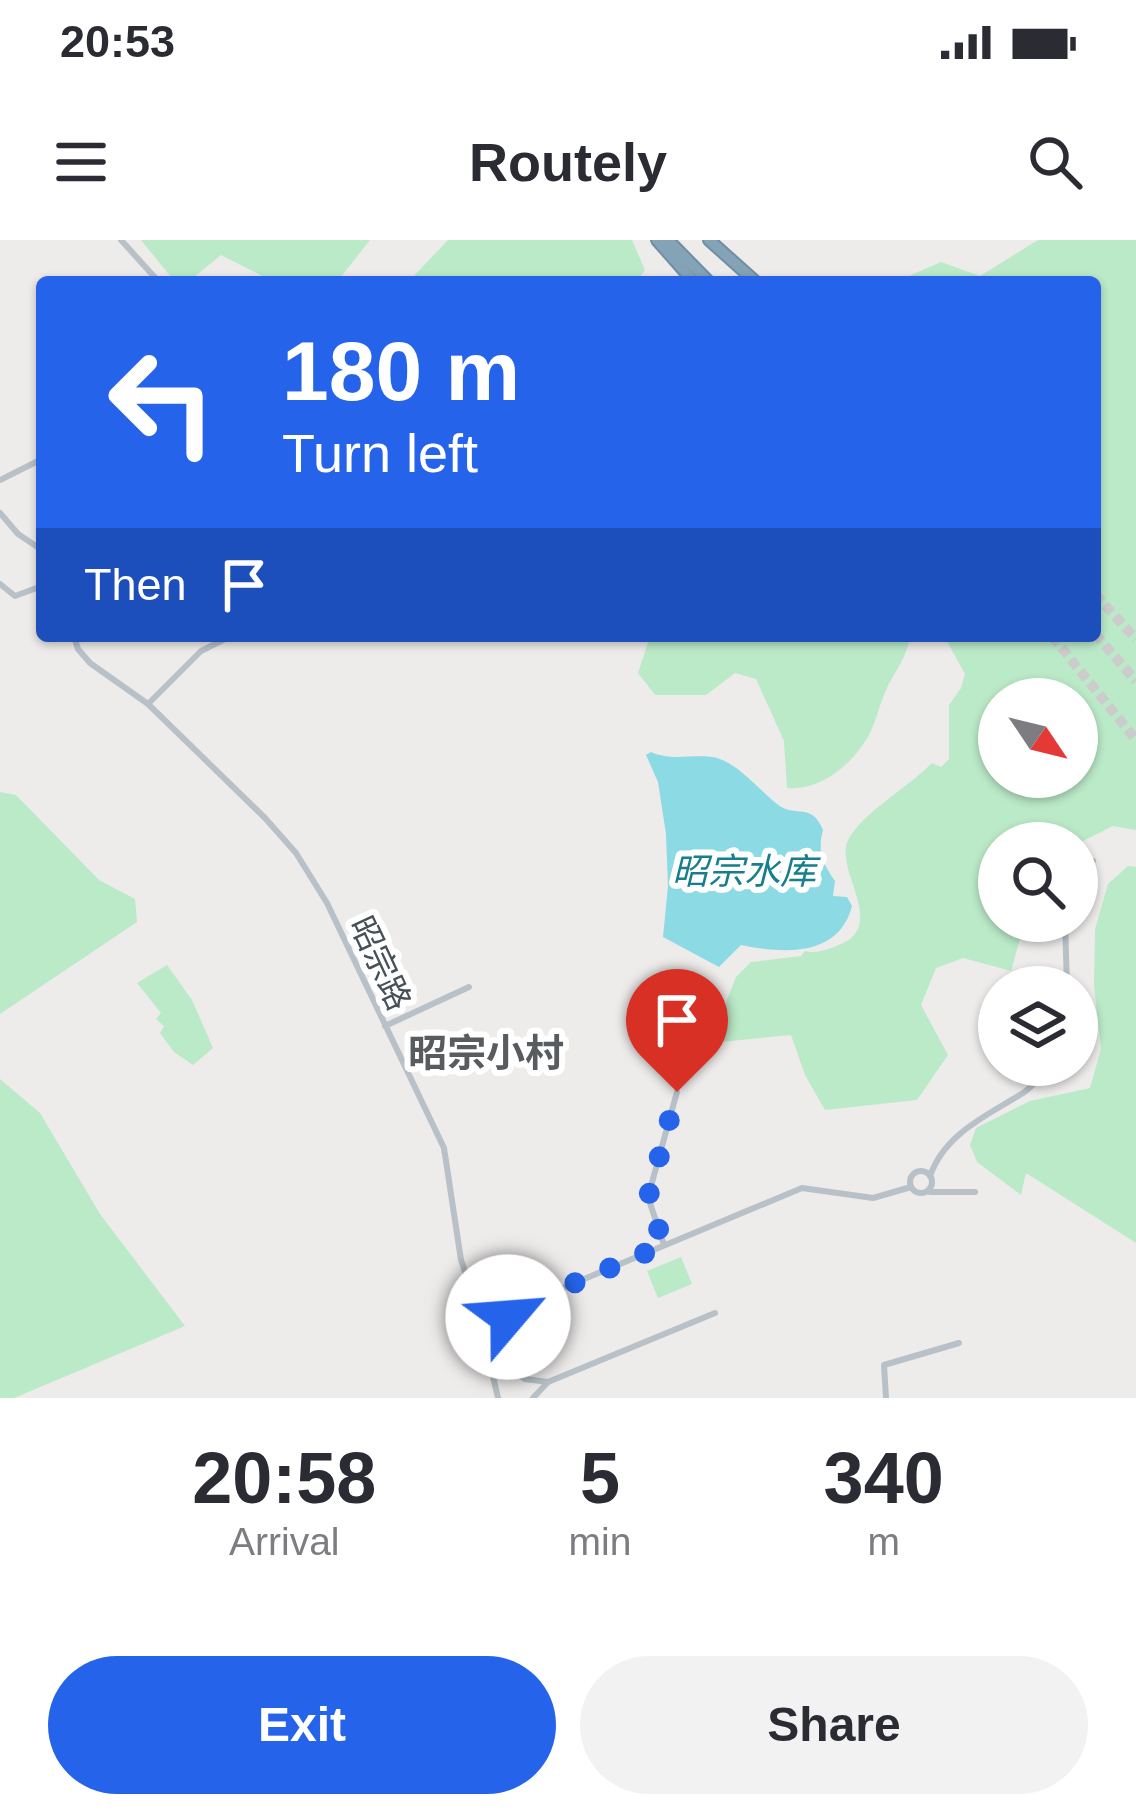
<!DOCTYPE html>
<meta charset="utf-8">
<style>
:root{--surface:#fff;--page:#f2f2f3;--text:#2b2b33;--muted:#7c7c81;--accent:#2563eb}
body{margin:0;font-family:Helvetica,"Noto Sans SC",sans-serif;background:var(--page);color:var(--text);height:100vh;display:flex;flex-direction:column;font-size:45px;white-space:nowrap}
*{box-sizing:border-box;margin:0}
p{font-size:39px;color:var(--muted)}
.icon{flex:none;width:66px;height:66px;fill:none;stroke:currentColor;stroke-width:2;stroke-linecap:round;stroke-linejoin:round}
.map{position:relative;height:1158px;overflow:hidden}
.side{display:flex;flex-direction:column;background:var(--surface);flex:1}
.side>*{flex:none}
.top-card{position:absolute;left:36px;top:36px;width:1065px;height:366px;border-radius:12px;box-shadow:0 3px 9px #0004;background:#2563eb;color:#fff;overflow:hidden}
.needle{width:78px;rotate:125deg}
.controls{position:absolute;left:978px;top:438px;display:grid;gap:24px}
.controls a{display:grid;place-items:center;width:120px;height:120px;border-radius:50%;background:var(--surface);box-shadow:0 3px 9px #0004;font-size:60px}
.pin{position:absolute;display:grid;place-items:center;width:102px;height:102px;color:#fff;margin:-123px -51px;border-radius:50% 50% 50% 0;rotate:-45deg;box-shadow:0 0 12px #0007}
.pin .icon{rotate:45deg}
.me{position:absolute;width:132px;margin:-66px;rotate:63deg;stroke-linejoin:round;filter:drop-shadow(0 0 9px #0008)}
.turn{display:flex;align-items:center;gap:42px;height:252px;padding:0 48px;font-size:54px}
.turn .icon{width:156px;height:156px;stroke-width:2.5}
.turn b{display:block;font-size:84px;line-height:102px}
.then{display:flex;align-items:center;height:114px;padding:0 48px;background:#0003;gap:24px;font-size:45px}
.eta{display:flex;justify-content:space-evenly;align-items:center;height:204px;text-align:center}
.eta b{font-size:72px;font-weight:600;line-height:84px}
.action{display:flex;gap:24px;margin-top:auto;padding:24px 48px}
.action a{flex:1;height:138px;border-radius:72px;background:var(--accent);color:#fff;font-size:48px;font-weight:600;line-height:138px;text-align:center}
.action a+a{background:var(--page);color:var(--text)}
.status{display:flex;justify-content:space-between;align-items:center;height:84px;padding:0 60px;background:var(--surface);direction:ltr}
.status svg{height:33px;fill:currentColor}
header{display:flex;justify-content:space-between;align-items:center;height:156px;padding:0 48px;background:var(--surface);font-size:54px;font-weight:600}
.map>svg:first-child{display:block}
</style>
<div class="status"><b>20:53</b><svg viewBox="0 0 49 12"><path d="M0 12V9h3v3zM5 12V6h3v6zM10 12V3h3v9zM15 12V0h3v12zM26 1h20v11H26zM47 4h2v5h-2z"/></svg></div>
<header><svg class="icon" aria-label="menu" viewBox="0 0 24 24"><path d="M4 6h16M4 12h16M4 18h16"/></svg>Routely<svg class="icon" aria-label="search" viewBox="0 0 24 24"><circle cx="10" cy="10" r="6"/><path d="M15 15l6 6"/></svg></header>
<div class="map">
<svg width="1136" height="1158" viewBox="0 0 1136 1158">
<rect width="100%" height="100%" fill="#eeebeb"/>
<!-- green -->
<g fill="#bbeac8" fill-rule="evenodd">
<path d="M141,0H370L337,42H274L221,15L188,42H175Z"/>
<path d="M448,0H632L645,30L636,42H408Z"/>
<path d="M1038,0H1136V590L1113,586L1077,604L999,603V681H1025L1011,731L963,718L936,728L921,765L948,815L917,860L825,870L805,835L791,795L710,803L736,737L751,722L801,716L805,711C817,714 829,709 841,704C887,684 834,630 848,600C862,573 910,546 932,523L941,527L949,519V465L961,448L965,434L944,396H1095V42H895L941,22L980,36ZM999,459H1077V537H999Z"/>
<path d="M650,396H911C904,422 898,426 887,448C880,462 877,479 870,493C854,523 822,551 787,548L784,501L756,439L735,433L706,455H655L638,433Z"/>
<path d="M0,552L16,555L99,640L135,659L137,682L0,774Z"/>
<path d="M1128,626L1136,627V1003L1026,933L1021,955L977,922L970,905L976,888L1030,861L1090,848L1101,809L1094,746L1095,689L1108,644Z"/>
<path d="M167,725L192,760L213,808L193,825L174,812L160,793L164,786L156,779L161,773L137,743Z"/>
<path d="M0,839L40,873L100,974L185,1086L14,1158H0Z"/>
<path d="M681,1017L692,1044L658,1058L647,1031Z"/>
</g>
<!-- water -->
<path fill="#8bdae4" d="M651,512C673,522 694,513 717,518C740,525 759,550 777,564C796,579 811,561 823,590C817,611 823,624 835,641L833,656L847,657L852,666C839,717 784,714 741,705L719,727L663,697L668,646L666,594L658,542L646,515Z"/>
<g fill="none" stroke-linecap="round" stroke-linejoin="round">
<!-- highway-tunnel -->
<g stroke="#cccccd" stroke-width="10" stroke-dasharray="10 5" stroke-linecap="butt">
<path d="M1095,354L1136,399"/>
<path d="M1095,394L1136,441"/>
<path d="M1052,396L1136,500"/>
</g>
<!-- highway casing -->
<g stroke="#718ea3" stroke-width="14">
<g id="highway">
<path d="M657,0L694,42"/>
<path d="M668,0L709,42"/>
<path d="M709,0L756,42"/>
</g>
</g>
<!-- minor -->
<g stroke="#b7c1c7" stroke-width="6">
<path d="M121,0L159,42"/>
<path d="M0,240L42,219"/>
<path d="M0,273L18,294L42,310"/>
<path d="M0,344L15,356L42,346"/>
<path d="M74,396L78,409L90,423L148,464L265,578L296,613L327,663L444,908L461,1020L476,1064L498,1158"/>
<path d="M148,464L201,411L231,396"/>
<path d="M1077,651L1093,621"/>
<path d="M1065,681L1067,747"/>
<path d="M385,786L469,747"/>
<circle cx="921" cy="942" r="11"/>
<path d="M930,936C945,893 988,875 1023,853C1034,846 1042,834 1051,825"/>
<path d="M930,952H975"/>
<path d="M664,1005L648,957L677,852"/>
<path d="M482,1087L534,1067L565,1047L802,948L873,958L911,947"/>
<path d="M491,1118L525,1139L548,1142L533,1158"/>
<path d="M548,1142L715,1073"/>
<path d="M886,1158L884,1125L959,1103"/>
</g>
<!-- highway -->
<use href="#highway" stroke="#85a3b7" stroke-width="10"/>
</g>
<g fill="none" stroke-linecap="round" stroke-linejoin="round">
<!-- route -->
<path stroke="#2563eb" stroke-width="21" stroke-dasharray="0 37.8" d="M508,1077L534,1067L565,1047L664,1005L648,958L677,852"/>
</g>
<g text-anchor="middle" stroke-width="12" stroke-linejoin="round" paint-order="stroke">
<!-- street labels -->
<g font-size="33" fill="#455057" stroke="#fff">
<text transform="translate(381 723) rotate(65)" y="12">昭宗路</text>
</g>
<!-- water labels -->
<g font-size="36" font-style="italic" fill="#167f8b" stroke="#fff">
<text x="744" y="644">昭宗水库</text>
</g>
<!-- quarter labels -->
<g font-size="39" font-weight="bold" fill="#585c5f" stroke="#fff">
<text x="486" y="827">昭宗小村</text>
</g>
</g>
</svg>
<div class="controls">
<a><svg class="needle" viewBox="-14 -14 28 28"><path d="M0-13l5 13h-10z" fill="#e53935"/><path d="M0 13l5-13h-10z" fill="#7c7c81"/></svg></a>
<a><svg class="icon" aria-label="search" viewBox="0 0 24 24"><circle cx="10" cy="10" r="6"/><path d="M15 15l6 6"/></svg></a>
<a><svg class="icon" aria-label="layers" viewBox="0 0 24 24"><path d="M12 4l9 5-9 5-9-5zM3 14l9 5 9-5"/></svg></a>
</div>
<div class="pin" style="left:677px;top:852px;background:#d93025"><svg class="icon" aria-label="arrive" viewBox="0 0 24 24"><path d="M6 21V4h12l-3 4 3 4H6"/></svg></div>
<svg class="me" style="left:508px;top:1077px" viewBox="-20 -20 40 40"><circle r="19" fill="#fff"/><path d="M0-13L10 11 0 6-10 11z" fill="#2563eb"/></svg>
<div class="top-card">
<div class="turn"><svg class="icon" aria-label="left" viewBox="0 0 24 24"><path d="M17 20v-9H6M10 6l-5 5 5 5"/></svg><div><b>180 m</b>Turn left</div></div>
<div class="then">Then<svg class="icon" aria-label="arrive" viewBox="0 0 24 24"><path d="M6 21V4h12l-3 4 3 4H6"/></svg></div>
</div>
</div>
<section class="side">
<div class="eta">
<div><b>20:58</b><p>Arrival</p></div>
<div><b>5</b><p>min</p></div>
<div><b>340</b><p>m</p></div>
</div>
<div class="action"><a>Exit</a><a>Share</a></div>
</section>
